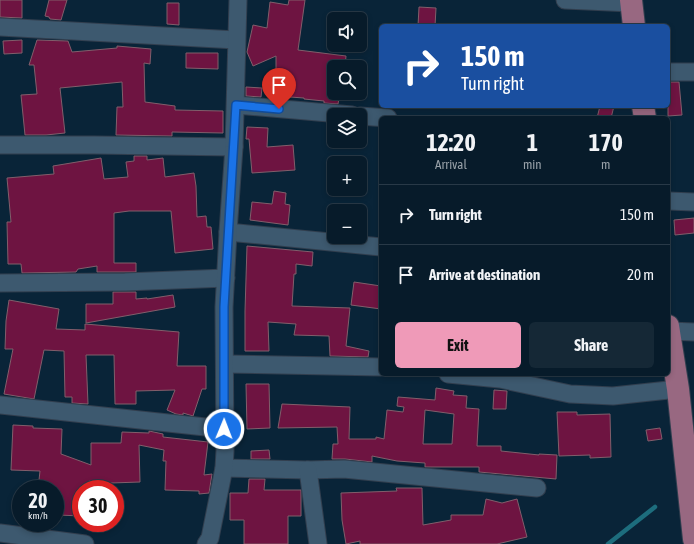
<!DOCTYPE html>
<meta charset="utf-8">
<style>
:root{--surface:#071b2a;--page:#152836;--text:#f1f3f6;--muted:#98a1a8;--line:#283947;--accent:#ef9ab8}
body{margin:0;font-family:"Asap Condensed",sans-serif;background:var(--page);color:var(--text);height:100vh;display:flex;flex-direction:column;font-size:15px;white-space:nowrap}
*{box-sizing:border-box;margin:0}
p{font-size:13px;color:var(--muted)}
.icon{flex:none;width:22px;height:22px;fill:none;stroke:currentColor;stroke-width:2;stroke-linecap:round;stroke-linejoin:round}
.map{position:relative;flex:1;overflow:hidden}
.sheet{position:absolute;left:379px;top:116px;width:291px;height:260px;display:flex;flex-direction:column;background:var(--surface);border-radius:6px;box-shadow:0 2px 6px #0003,0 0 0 1px var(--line)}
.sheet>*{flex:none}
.guide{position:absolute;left:379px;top:24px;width:291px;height:84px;border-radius:6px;box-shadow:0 2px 6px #0003,0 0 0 1px var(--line);background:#1a4fa0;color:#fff;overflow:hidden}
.buttons{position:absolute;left:327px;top:12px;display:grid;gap:8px}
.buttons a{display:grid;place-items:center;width:40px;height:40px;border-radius:6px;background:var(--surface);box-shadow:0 2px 6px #0003,0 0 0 1px var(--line);font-size:20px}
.speed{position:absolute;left:12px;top:480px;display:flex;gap:8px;font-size:20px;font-weight:700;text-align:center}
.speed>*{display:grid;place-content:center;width:52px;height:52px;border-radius:50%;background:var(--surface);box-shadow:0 2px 6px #0003,0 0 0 1px var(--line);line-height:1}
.speed small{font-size:10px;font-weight:400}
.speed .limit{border:6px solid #d22;background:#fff;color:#111}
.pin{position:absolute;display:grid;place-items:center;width:34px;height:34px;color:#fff;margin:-41px -17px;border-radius:50% 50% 50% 0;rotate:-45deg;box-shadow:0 0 4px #0007}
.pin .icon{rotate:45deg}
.me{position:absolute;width:44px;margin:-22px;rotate:1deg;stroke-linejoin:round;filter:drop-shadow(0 0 3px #0008)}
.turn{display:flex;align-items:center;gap:14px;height:84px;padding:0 16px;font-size:18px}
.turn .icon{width:52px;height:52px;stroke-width:2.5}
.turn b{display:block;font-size:28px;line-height:34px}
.eta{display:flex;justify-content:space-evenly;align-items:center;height:68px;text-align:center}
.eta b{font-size:24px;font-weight:700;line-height:28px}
.button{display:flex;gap:8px;margin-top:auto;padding:8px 16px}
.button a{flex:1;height:46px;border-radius:6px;background:var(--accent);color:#111;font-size:16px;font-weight:700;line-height:46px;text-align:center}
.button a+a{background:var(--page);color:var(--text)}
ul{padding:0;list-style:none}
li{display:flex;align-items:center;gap:12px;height:60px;padding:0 16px;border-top:1px solid var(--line)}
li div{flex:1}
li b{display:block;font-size:15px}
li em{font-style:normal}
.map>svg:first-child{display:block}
</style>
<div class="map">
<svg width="694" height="544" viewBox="0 0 694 544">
<rect width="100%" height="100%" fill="#092438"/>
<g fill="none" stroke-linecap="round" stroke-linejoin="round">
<!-- stream -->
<path stroke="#1d6d7d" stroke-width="4.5" d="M608,544L655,507"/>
</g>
<!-- building -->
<g fill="#6e1441" stroke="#815e6b" fill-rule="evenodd">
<path d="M0,0H22V18L0,17Z"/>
<path d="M49,0H67L61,20L50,19L49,17L45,16Z"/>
<path d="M289,0H305L298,50L346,56L345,67H334V93H340L338,104L324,103V101L304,99V98L276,96V56L253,66L247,52L253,25L267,28L270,2L288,5Z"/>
<path d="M167,3H179V25L167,24Z"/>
<path d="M419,7L436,8L435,26H418Z"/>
<path d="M22,40V53L4,54L3,41Z"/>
<path d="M37,40L68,41L72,52L117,48V46L151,49L150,64L144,63L145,102L175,106V110L223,111V133L172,132V136L116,135L117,107H123L122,82L60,88L65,133L46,135H25L21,95L37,94L34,65H29Z"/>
<path d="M186,53H218V69L186,68Z"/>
<path d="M668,82H679L682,115L668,116Z"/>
<path d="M246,87L262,88L261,97L246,96Z"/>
<path d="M600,106H614L611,118H597Z"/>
<path d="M247,127L268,128L267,147L293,145L295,170L252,173L249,139H246Z"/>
<path d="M134,156H147V160L163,158L165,177L194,173L196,186L197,217L206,216L207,227H211L213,249L175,253L171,211H129L114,213V263H136V272H97V266L78,269L76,272L22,273L21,264H8L7,222H11L7,178L54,174L53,166L101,158L104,179L128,177L126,162L134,161Z"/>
<path d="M274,191L286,193L285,204L290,205L288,225L250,220L252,202L272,204Z"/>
<path d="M694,218V233L675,235L674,220Z"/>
<path d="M247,246L313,252L312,266L296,264V274H294L292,306L350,308L346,346L369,351L368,357L330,356L329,336L294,335L296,324L268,322L269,351H245V311Z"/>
<path d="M354,282L381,286V309L351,305Z"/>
<path d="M113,292H136V299L147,298V299L173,295L175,307L86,323V304H113Z"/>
<path d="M9,300L59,309L56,329L85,330V324L179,332L177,366H206V389H202L193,416L183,413V415L176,414L167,410L175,390L136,391V404H115L114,355H86L88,404L72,403V397H65L64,351L44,350L34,399L4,394L13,349H5L6,321Z"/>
<path d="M246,384H269L270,428L247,429Z"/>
<path d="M436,388L454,391L453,395L467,396L466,408L479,409L477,446H501V451L539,455V454L557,455L556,479L479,472V467H425V463L397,461L372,456V462L345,459H332L333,444H338L337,427L278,428L282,404L350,407L349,439H376V437L384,439L387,410L403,412L404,407L397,406L398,397L435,400ZM425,410L454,414L452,444H423Z"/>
<path d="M494,390L507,391L506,409H493Z"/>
<path d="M557,412H577V415L610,414L611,457L590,458V455L559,456Z"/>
<path d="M13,425L33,426V428L62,429L61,454L91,465V443H121L122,432L149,433V431L163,434V437L208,442L204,475L212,474L209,493L199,494V491L165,490L166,461H163L164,450L139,445L140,482L111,483L89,481L88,489H81V516L58,515V503H55V489H38L40,471L11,470Z"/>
<path d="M660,428L662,439L648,441L646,430Z"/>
<path d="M269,450L270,459H251V451Z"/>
<path d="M249,479H265L264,490H301V516H288V544H244V520H230V493H248Z"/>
<path d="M396,488H422L423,525L451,520V515H483L486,499L502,503L517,499L527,537L497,544H360V541L346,544L342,520L341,493L397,491Z"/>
</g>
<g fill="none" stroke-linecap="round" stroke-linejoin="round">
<!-- minor casing -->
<g stroke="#323f4f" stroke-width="19">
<g id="minor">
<path d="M565,0L632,3"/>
<path d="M0,27L236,40"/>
<path d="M668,72H694"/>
<path d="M236,105L352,115"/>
<path d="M360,116L388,118"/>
<path d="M0,145H94L234,147"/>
<path d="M668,201L694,202"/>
<path d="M228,232L381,247"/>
<path d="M0,283L125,282L226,278"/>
<path d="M669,331L694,332"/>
<path d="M225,364L381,367"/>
<path d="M448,374L500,379L570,394L613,396L678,389"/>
<path d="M0,405L224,429"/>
<path d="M224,468L308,470L344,469L537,488"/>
<path d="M308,470L318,544"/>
<path d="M0,533L85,544"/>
<path d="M206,544L210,538L224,468L225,451L224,307L228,232L234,147L238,0"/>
</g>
</g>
<!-- major casing -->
<g stroke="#323f4f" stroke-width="24">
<g id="major">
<path d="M631,0L634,26"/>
<path d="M643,106L645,118"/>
<path d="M668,326L678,389L694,539"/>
</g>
</g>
<!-- minor -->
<use href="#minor" stroke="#3d596f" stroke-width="17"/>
<!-- major -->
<use href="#major" stroke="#986881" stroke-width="22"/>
</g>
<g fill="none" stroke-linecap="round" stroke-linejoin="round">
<!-- route casing -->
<g stroke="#114b97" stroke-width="10">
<path id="route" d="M224,429V307L236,105L279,109"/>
</g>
<!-- route -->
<use href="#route" stroke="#1a73e8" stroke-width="7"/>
</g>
</svg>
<div class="buttons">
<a><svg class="icon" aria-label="sound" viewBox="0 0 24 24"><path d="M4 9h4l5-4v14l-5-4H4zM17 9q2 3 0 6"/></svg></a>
<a><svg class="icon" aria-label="search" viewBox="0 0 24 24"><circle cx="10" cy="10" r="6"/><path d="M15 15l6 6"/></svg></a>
<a><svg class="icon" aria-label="layers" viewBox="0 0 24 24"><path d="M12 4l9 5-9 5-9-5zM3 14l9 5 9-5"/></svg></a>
<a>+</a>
<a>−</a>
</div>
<div class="speed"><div>20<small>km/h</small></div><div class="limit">30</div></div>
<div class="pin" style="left:279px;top:109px;background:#d93025"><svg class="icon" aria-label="arrive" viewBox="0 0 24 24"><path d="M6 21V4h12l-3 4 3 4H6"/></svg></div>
<svg class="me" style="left:224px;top:429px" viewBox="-20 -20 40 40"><circle r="17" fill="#1a73e8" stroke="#fff" stroke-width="3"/><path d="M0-11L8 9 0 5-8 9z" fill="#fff"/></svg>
<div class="guide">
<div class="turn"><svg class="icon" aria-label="right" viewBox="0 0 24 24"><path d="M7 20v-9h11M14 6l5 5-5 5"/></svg><div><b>150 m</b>Turn right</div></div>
</div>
<section class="sheet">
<div class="eta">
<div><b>12:20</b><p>Arrival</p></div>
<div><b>1</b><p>min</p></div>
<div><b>170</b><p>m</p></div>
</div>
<ul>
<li><svg class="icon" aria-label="right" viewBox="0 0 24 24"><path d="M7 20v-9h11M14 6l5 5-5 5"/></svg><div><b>Turn right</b></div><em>150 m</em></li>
<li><svg class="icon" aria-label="arrive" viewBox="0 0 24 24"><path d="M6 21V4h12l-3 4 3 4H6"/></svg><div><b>Arrive at destination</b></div><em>20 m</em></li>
</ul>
<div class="button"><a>Exit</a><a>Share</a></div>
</section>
</div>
